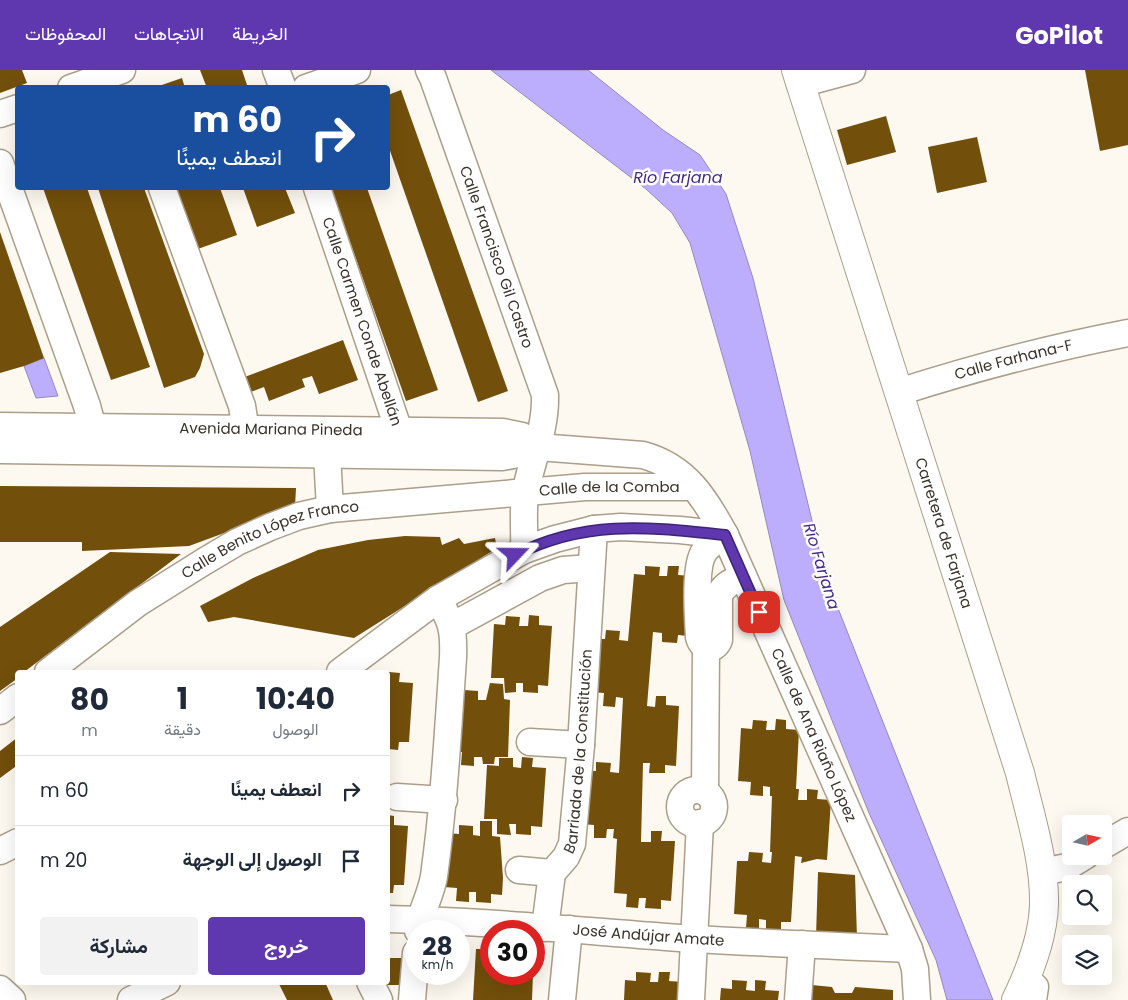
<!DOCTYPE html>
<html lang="ar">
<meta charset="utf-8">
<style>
:root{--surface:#fff;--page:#f2f2f3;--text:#1f2937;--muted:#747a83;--line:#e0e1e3;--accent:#5f38b0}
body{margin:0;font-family:Poppins,Vazirmatn,sans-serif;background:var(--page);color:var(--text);direction:rtl;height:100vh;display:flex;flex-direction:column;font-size:19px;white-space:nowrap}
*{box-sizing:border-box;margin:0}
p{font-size:16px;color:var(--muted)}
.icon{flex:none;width:28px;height:28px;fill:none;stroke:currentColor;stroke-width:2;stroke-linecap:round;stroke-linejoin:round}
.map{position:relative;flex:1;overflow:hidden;direction:ltr}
.panel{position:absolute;left:15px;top:600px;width:375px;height:315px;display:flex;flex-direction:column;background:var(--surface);border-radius:5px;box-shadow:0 5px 20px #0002;direction:rtl}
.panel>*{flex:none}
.top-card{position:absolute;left:15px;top:15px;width:375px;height:105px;border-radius:5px;box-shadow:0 5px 20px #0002;direction:rtl;background:#1a4fa0;color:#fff;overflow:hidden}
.needle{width:32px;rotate:81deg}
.fabs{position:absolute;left:1062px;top:745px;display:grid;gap:10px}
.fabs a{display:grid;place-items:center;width:50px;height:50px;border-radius:5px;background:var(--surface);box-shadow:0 5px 20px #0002;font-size:25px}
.speed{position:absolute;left:405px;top:850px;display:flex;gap:10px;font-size:25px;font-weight:700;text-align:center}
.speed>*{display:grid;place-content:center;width:65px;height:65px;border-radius:50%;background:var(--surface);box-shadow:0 5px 20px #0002;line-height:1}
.speed small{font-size:12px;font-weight:400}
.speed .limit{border:8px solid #d22;background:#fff;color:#111}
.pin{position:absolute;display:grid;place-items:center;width:42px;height:42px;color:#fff;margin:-21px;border-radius:10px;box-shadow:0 2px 8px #0006}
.me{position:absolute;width:55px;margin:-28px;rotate:67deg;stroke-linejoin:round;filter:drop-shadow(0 0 4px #0008)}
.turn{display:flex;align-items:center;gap:18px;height:105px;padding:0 25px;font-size:22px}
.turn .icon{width:65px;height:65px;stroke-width:2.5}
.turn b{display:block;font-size:35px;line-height:42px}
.eta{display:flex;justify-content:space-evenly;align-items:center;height:85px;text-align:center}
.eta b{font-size:30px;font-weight:700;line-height:35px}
.button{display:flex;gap:10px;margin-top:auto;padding:10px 25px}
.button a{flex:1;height:58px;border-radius:5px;background:var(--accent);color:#fff;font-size:20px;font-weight:700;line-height:58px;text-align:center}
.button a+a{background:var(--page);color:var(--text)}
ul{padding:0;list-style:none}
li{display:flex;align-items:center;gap:15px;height:70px;padding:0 25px;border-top:1px solid var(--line)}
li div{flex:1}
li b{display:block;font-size:19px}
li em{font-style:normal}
header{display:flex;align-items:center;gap:30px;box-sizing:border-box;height:70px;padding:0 25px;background:var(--accent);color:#fff}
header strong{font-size:24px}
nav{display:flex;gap:28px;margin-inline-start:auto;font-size:18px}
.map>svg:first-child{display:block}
</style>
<header>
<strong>GoPilot</strong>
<nav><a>الخريطة</a><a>الاتجاهات</a><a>المحفوظات</a></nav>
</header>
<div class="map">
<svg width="1128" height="930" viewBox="0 0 1128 930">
<rect width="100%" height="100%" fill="#fef9f0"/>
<!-- water -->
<g fill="#bdadfd" stroke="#9588be">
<path d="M491,0H588L663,60L700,85L726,124L753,208L826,508L993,930H947L936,890L869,743L784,530L750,381L690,173L672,143L646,119Z"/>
<path d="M44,288L58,326L36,328L24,296Z"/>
</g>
<!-- building -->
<g fill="#724f0b">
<path d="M0,0H22L27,13L0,23Z"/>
<path d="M200,0H242L248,18H207Z"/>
<path d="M1085,0H1128V75L1100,81Z"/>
<path d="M182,8L185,18H156V17Z"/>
<path d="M401,20L508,321L478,332L388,75V25Z"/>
<path d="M886,46L896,82L847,95L837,60Z"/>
<path d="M977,67L987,112L937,123L928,77Z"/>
<path d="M43,118H87L150,297L111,310Z"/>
<path d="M98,118H144L204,284L200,298L195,307L164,318Z"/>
<path d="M173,118H220L237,165L195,180Z"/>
<path d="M243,118H285L295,143L257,157Z"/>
<path d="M331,118H367L438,320L406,331Z"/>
<path d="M0,162L44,288L24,296L0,303Z"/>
<path d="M343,270L358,310L319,324L312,306L302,309L305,317L269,331L264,317L248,323L242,308Z"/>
<path d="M0,416L296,418L295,437L189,476L82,481V472H0Z"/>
<path d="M405,466L440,467L442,475L459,468L464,474L495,468L497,478L354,568L234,547L208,552L200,536L253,508L318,480L368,470Z"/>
<path d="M110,482L181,484L24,602H18V608L0,621V557Z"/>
<path d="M645,496L660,497L659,506H667L668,496H679L678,505L692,506L688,566L678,565L677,573L662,572V563L653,562L647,636L655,637L656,626H666V635L679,636L676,696L665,695V703H649L650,693H643L641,772H651V761H662L661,771H675L671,831L661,830V839L645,838L646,828H639L638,838L626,837L627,824L614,823L617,769L613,768L614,759H607L606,768H594V755L582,754L585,700L596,701V692L611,693L610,702L619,703L623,628L616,627L615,637L603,636L604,623L591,622L594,569H605L606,560L620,561L619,570L628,571L634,504L645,505Z"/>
<path d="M529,545L539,546V555L552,556L548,616L538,615V623L523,622V613H516V622L505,623L504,608H491L494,554L505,555L506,546L520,547L519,556H528Z"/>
<path d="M389,602L400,603L399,612L413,613L409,672H399L398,680L388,679V613Z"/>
<path d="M490,613L503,614L504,629L510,630L508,687H495L494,694H483L482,687H474V696L461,695L462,682H449L452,628L463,629L464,620L478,621V630H486Z"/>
<path d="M776,649L786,650V659L799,660L796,719H799L798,730H807V719L818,720L817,729L831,730L827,790L817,789L801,793L802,787L795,786L791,852H781V860L766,859V850L759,849V859L746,858L747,845L734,844L737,791H748L749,782L763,783L762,792L771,793L772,782H770L772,726H770V717L763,716V726L750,725L751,712L738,711L741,658L752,659L753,650L767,651L766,660H775Z"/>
<path d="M18,667V700L15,697L0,708V681Z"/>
<path d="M522,687L533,688L532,697L546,698L542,757L531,756V765L516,764V754H509L511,765L497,764V749H484L487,695L499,696V688H513V697L521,698Z"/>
<path d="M388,745L394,746V755L408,756L404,815H394L393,823H388Z"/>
<path d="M480,751H492V766L500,767L503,808L502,825L491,824V833L476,832V822H469V832L456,831L457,818L444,817L447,763L459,764V755L473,756V765L480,766Z"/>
<path d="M818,802L855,805L857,869L816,866Z"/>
<path d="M488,870L491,871V904H533L532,930H473L476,879H487Z"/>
<path d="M388,888H401V915H386V912H388Z"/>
<path d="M636,902L651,903L650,912H658L659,902H670L669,911L683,912L682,930H624L625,910L636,911Z"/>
<path d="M732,910L747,911L746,920L755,921V910L766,911L765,920L779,921L778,930H720L721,918L732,919Z"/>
<path d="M278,912H325L333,930H287Z"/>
<path d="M812,915L832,917L835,923H852L855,917L893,920V930H811Z"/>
</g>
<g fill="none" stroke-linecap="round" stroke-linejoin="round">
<!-- minor casing -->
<g stroke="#ab9e8a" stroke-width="29">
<g id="minor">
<path d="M276,0L283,18"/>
<path id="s1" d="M429,0L433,8L545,325C546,358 533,387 526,419C522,435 525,463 524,480"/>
<path d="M800,14L852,0"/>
<path d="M71,18L122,0"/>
<path d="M306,18L357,0"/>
<path d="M0,44L18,38"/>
<path d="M0,93L87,336L97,373"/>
<path d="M162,118L242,336L248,375"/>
<path id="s2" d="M317,118L399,361L402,375"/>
<path id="s3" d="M899,322C974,298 1050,278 1128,263"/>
<path id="s4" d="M0,356L503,362L522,366L538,377"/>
<path id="s5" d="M0,380L502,387L524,383L538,377L643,385C686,397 705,428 725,465L909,879L915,899L917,930"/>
<path d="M327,384L330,439"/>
<path d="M725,465C718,470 708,475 704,482C694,497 698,548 699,567C702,579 714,582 719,570V526C723,515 733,511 743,506"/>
<path d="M452,556L540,508L563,500L591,498"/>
<path id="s6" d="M48,602L138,533L205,491L237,472L270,457L299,446L330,439L585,417H693"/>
<path d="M340,602L438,529L524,480L555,469L594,459L621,457L680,460L725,465"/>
<path d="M0,641L18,627"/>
<path d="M530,672L581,675"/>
<circle cx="697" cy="737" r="17"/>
<path d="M705,722L706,578"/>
<path d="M397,727L444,730"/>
<path d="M1104,775L1128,761"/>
<path d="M0,781L18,772"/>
<path d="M519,800L552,803"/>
<path d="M1042,802L1067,797L1085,786"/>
<path id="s7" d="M388,849C490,851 592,862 694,869C765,873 837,876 909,879"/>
<path id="s8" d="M545,858L552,803L566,787L572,774L581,675L594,459"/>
<path d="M418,861C420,842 431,826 434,806C444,734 448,661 453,588C454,560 452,552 438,529"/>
<path d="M1026,909L1035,917L1033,930"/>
<path d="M370,912L379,930"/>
<path d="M0,919L12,930"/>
<path d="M131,930L167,912"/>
<path d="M412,930L416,883"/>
<path d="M562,930L569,859"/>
<path d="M691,930L700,753"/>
<path d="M798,930L802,874"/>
</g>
</g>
<!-- major casing -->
<g stroke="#ab9e8a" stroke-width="30">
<g id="major">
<path id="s9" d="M796,0L1020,703C1030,745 1045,791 1044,835C1043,867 1030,901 1016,930"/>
</g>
</g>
<!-- minor -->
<use href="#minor" stroke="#fff" stroke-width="26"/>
<!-- major -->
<use href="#major" stroke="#fff" stroke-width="28"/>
</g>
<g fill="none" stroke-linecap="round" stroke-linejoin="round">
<!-- route casing -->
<g stroke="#3e2472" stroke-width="12">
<path id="route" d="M515,485C586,449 648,457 725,465L759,542"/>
</g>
<!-- route -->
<use href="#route" stroke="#5f38b0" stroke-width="9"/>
</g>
<g text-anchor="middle" stroke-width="5" stroke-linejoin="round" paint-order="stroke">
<!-- street labels -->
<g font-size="15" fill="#39332b" stroke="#fff">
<text dy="5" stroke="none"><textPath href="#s1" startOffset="199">Calle Francisco Gil Castro</textPath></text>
<text dy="5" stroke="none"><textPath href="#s2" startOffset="141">Calle Carmen Conde Abellán</textPath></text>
<text dy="5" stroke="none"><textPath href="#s3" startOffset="119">Calle Farhana-F</textPath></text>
<text dy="5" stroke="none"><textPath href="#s4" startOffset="271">Avenida Mariana Pineda</textPath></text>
<text dy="5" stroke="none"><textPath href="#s6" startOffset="609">Calle de la Comba</textPath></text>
<text dy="5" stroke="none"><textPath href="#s9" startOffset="486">Carretera de Farjana</textPath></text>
<text dy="5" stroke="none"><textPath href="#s6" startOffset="262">Calle Benito López Franco</textPath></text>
<text dy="5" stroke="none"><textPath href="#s5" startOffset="982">Calle de Ana Riaño López</textPath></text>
<text dy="5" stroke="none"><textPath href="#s8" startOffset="184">Barriada de la Constitución</textPath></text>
<text dy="5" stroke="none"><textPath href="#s7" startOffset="261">José Andújar Amate</textPath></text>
</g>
<!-- water labels -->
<g font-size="16" font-style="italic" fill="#472a84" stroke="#fff">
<text x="678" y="113">Río Farjana</text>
<text transform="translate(822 496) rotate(73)" y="6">Río Farjana</text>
</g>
</g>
</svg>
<div class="fabs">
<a><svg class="needle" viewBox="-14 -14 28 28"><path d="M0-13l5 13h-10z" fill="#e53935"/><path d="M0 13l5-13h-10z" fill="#747a83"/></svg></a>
<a><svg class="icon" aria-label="search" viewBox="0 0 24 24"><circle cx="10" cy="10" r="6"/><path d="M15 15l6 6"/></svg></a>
<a><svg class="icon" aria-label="layers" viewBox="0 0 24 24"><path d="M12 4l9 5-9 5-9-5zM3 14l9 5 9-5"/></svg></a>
</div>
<div class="speed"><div>28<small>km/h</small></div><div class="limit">30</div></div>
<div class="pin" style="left:759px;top:542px;background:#d93025"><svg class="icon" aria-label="arrive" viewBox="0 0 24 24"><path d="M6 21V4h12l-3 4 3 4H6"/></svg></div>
<svg class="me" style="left:515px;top:485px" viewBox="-20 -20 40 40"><path d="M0-17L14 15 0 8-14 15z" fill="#5f38b0" stroke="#fff" stroke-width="4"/></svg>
<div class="top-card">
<div class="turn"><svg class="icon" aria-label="right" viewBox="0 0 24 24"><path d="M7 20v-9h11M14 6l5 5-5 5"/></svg><div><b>60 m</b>انعطف يمينًا</div></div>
</div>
<section class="panel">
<div class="eta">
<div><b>10:40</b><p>الوصول</p></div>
<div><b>1</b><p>دقيقة</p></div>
<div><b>80</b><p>m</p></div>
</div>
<ul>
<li><svg class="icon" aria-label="right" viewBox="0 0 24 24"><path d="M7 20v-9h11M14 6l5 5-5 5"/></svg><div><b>انعطف يمينًا</b></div><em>60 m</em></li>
<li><svg class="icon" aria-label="arrive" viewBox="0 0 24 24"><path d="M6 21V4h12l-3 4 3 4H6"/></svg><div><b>الوصول إلى الوجهة</b></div><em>20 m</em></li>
</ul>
<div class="button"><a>خروج</a><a>مشاركة</a></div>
</section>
</div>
